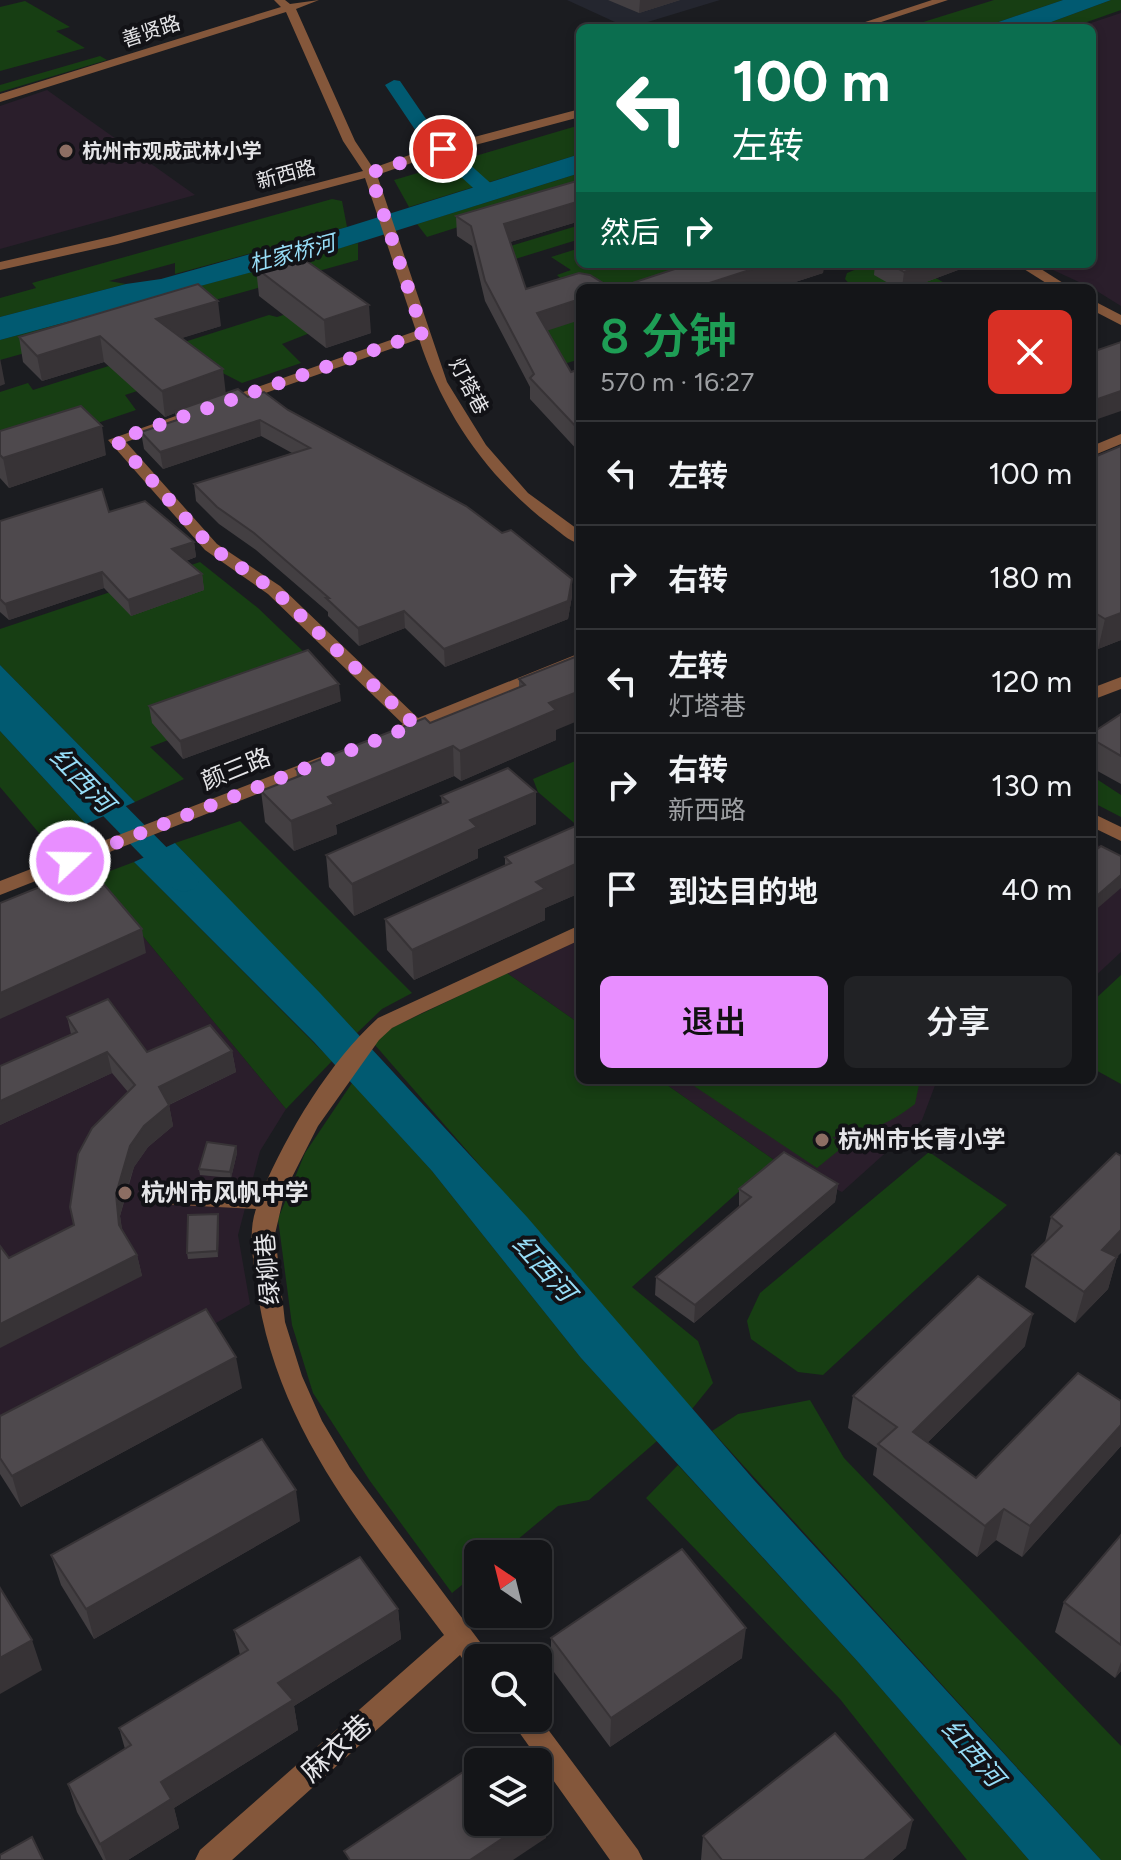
<!DOCTYPE html>
<html lang="zh">
<meta charset="utf-8">
<style>
:root{--surface:#141518;--page:#212225;--text:#f1f3f6;--muted:#9d9fa2;--line:#333437;--accent:#e88eff}
body{margin:0;font-family:Figtree,"Noto Sans SC",sans-serif;background:var(--page);color:var(--text);height:100vh;display:flex;flex-direction:column;font-size:30px;white-space:nowrap}
*{box-sizing:border-box;margin:0}
p{font-size:26px;color:var(--muted)}
.icon{flex:none;width:44px;height:44px;fill:none;stroke:currentColor;stroke-width:2;stroke-linecap:round;stroke-linejoin:round}
.map{position:relative;flex:1;overflow:hidden}
.drawer{position:absolute;left:576px;top:284px;width:520px;height:800px;display:flex;flex-direction:column;background:var(--surface);border-radius:12px;box-shadow:0 4px 12px #0003,0 0 0 2px var(--line)}
.drawer>*{flex:none}
.guide{position:absolute;left:576px;top:24px;width:520px;height:244px;border-radius:12px;box-shadow:0 4px 12px #0003,0 0 0 2px var(--line);background:#0b6e4f;color:#fff;overflow:hidden}
.needle{width:52px;rotate:325deg}
.controls{position:absolute;left:464px;top:1540px;display:grid;gap:16px}
.controls a{display:grid;place-items:center;width:88px;height:88px;border-radius:12px;background:var(--surface);box-shadow:0 4px 12px #0003,0 0 0 2px var(--line);font-size:40px}
.pin{position:absolute;display:grid;place-items:center;width:68px;height:68px;color:#fff;margin:-34px;border:4px solid #fff;border-radius:50%;box-shadow:0 2px 8px #0007}
.me{position:absolute;width:88px;margin:-44px;rotate:69deg;stroke-linejoin:round;filter:drop-shadow(0 0 6px #0008)}
.turn{display:flex;align-items:center;gap:28px;height:168px;padding:0 24px;font-size:36px}
.turn .icon{width:104px;height:104px;stroke-width:2.5}
.turn b{display:block;font-size:56px;line-height:68px}
.then{display:flex;align-items:center;height:76px;padding:0 24px;background:#0003;gap:16px;font-size:30px}
.round{display:grid;place-items:center;flex:none;width:84px;height:84px;border-radius:12px;background:var(--page)}
.overview{display:flex;align-items:center;justify-content:space-between;height:136px;padding:0 24px}
h1{font-size:48px;font-weight:600;line-height:60px;color:#1e9e55}
.primary-button{display:flex;gap:16px;margin-top:auto;padding:16px 24px}
.primary-button a{flex:1;height:92px;border-radius:12px;background:var(--accent);color:#111;font-size:32px;font-weight:600;line-height:92px;text-align:center}
.primary-button a+a{background:var(--page);color:var(--text)}
ul{padding:0;list-style:none}
li{display:flex;align-items:center;gap:24px;height:104px;padding:0 24px;border-top:2px solid var(--line)}
li div{flex:1}
li b{display:block;font-size:30px}
li em{font-style:normal}
.map>svg:first-child{display:block}
</style>
<div class="map">
<svg width="1121" height="1860" viewBox="0 0 1121 1860">
<rect width="100%" height="100%" fill="#1b1c20"/>
<!-- built -->
<path fill="#24262f" d="M567,0H720L628,28Z"/>
<!-- education -->
<g fill="#2a1e2b">
<path d="M1121,13V306L1092,288L1040,264H1092V28H1076Z"/>
<path d="M47,90L195,195L0,249V106Z"/>
<path d="M1092,842L1121,857V952L1092,979Z"/>
<path d="M89,871L286,1109L260,1151L238,1235L250,1304L0,1444V907Z"/>
<path d="M580,940V1024L507,973Z"/>
<path d="M660,1080H937L922,1120L842,1192L774,1160Z"/>
</g>
<!-- green -->
<g fill="#173e13">
<path d="M994,0H1063L981,28H904Z"/>
<path d="M1111,0H1121V10L1070,28H1035Z"/>
<path d="M25,1L70,27L56,31L85,48L0,71V7Z"/>
<path d="M100,56L107,60L0,92V85Z"/>
<path d="M580,125V154L409,207L394,180Z"/>
<path d="M580,173V188L427,237L417,224Z"/>
<path d="M332,199L342,201L347,227L175,274V263L109,281L126,284L0,317V298L36,288L32,283Z"/>
<path d="M580,225V239L512,260L497,250Z"/>
<path d="M358,243V260L0,360V340Z"/>
<path d="M580,248V264H694L629,285L561,279L557,275L571,270L551,257Z"/>
<path d="M869,264H939L929,274L953,288H853L845,279L847,273Z"/>
<path d="M551,290L580,294V359L567,363L543,361Z"/>
<path d="M293,312L320,329L282,344L301,363L242,383L211,367L125,395L136,410L0,456V392L28,383L33,390L269,315L277,317Z"/>
<path d="M200,562L258,608L331,678L150,747L184,779L135,802L0,665V629Z"/>
<path d="M0,731L86,824L50,846L0,787Z"/>
<path d="M580,759V828L538,792L533,779Z"/>
<path d="M1092,776L1121,795V817L1092,802Z"/>
<path d="M240,821L412,993L382,1009L357,1033L175,843Z"/>
<path d="M134,862L332,1061L286,1109L94,877Z"/>
<path d="M507,973L580,1024V1080H660L774,1160L632,1287L698,1341L713,1383L692,1409L375,1045L377,1035Z"/>
<path d="M1121,975V1084L1092,1068V1002Z"/>
<path d="M685,1080H920L915,1104C888,1125 866,1133 832,1137L844,1146L817,1168Z"/>
<path d="M352,1083L432,1171L581,1358L657,1441L589,1500L558,1506L500,1554H478V1572L452,1593L370,1481L313,1393L292,1325L278,1219L305,1153Z"/>
<path d="M929,1152L1007,1205L823,1375L798,1372L751,1339L747,1321L760,1293Z"/>
<path d="M810,1400L844,1458L1121,1746V1860H1101L712,1431L738,1414Z"/>
<path d="M678,1465L859,1663L1029,1860H967L840,1699L646,1498Z"/>
</g>
<!-- water -->
<g fill="#015a71">
<path d="M1063,0H1111L1035,28H981Z"/>
<path d="M580,154V173L341,248L0,340V317L126,284L161,279L347,227Z"/>
<path d="M0,665L135,802L86,824L0,731Z"/>
<path d="M175,843L320,993L527,1217L754,1480L1101,1860H1029L859,1663L581,1358L432,1171L314,1042L134,862Z"/>
</g>
<g fill="none" stroke-linecap="round" stroke-linejoin="round">
<!-- canal -->
<g fill="#015a71" fill-rule="evenodd">
<path d="M394,80L400,81L437,135L496,188L498,192L496,196H482L424,143L385,85Z"/>
<path d="M86,773L96,776L194,875L199,882L194,889L184,892L174,889L76,788L72,782L76,776Z"/>
</g>
<!-- minor -->
<g fill="#84573b" fill-rule="evenodd">
<path d="M274,0H285L290,4L319,0L296,9L355,141L373,168L418,152L580,109V117L426,158L377,175L447,382L486,445L528,493L580,531V544C568,541 559,531 549,524C487,477 443,413 419,339L126,442L217,544L280,586L418,718L580,653V664L402,737L393,731L403,724L268,594L205,550L108,440L416,331L365,178L117,244L0,270V262L110,237L363,171L343,141L286,12L0,102V94L281,7Z"/>
<path d="M932,0H948L863,28H847Z"/>
<path d="M1016,264H1033L1071,288H1054Z"/>
<path d="M1092,300L1121,315V325L1092,310Z"/>
<path d="M1121,434V444L1092,456V446Z"/>
<path d="M1121,677V689L1092,700V688Z"/>
<path d="M320,757L326,759L329,763L326,767L0,895V881Z"/>
<path d="M1092,813L1121,827V841L1092,827Z"/>
<path d="M580,925V940L422,1013L392,1028L379,1040L318,1126L285,1191L275,1234L285,1322L302,1376L322,1421L350,1468L492,1658H478V1671L468,1667L460,1655L232,1860H195L200,1850L444,1635C361,1525 274,1424 256,1282C253,1258 248,1232 256,1209L159,1204L151,1201L148,1195L151,1189L159,1186L262,1192C287,1133 330,1061 378,1018Z"/>
<path d="M538,1716L638,1850L643,1860H610L509,1718H538Z"/>
</g>
</g>
<!-- wall -->
<g fill="#433f42">
<path d="M608,0H680L639,13Z"/>
<path d="M456,216L580,221L510,242L526,289L547,331L571,372L580,369V453L530,399V387L485,301L472,246L457,236Z"/>
<path d="M690,264H824L823,273L777,288H635V282Z"/>
<path d="M875,264H974L910,288H897L874,275Z"/>
<path d="M256,268L371,333L326,348L259,296Z"/>
<path d="M221,326L181,338L226,393L248,397L288,410L502,533L572,579V596L568,619L445,667L405,628L359,646L328,616V612L256,550L219,524L196,501L194,484L292,453L261,436L163,469L144,449L141,432L176,420L175,413L165,417L104,362L42,381L23,362L19,337Z"/>
<path d="M0,431L106,455L9,488L0,478Z"/>
<path d="M1092,458L1121,640L1098,649L1092,645Z"/>
<path d="M109,512L194,542L196,557L186,561L202,574L204,590L131,616L104,588L9,620L0,612V521Z"/>
<path d="M580,655L556,730V740L461,781L454,776L336,825L337,834L294,851L265,822L261,791L297,777L296,769L430,723L519,687V679Z"/>
<path d="M341,701L183,759L152,723L149,706Z"/>
<path d="M1121,714V784L1092,768V733Z"/>
<path d="M536,792V824L478,849V858L354,916L329,887L326,855L442,805L441,796Z"/>
<path d="M580,824V893L545,908V920L414,980L387,950L385,919L505,866V857Z"/>
<path d="M67,1017L147,1052L232,1051L236,1072L169,1105L173,1126L148,1147L134,1167L120,1216L122,1229L137,1255L142,1276L9,1258L74,1225L128,1092L112,1073L0,1125V1066L71,1034Z"/>
<path d="M236,1146L237,1153L231,1178L200,1175L199,1169Z"/>
<path d="M838,1184L835,1202L694,1323L655,1295L656,1277L739,1207V1189Z"/>
<path d="M1051,1217L1117,1257L1108,1289L1075,1323L1025,1287L1032,1255L1045,1242Z"/>
<path d="M219,1220L218,1257L188,1259L187,1253Z"/>
<path d="M1025,1346L927,1443L976,1478L1121,1401V1446L1022,1557L996,1540L977,1557L873,1475L877,1448L848,1428L853,1396Z"/>
<path d="M242,1388L21,1507L0,1474V1416Z"/>
<path d="M300,1521L94,1639L61,1585L51,1555Z"/>
<path d="M1121,1535V1671L1115,1678L1055,1632L1064,1602Z"/>
<path d="M398,1609L401,1639L294,1706L298,1730L174,1808L179,1828L128,1860H103L77,1812L68,1784L125,1749L119,1728L240,1655L234,1630Z"/>
<path d="M551,1638L742,1658L610,1747L551,1668Z"/>
<path d="M703,1836L906,1848L892,1860H701Z"/>
</g>
<!-- shaded-wall -->
<g fill="#373336">
<path d="M640,0H680L639,13Z"/>
<path d="M580,201V221L504,244V224Z"/>
<path d="M768,264H824L823,273L777,288H694Z"/>
<path d="M926,264H974L910,288H902L904,272Z"/>
<path d="M580,299V320L537,334V313Z"/>
<path d="M218,301L221,326L160,345L156,319Z"/>
<path d="M369,305L371,333L326,348L324,320Z"/>
<path d="M100,336L104,362L42,381L37,356Z"/>
<path d="M0,358L5,384L0,386Z"/>
<path d="M223,369L226,395L175,411V413L165,417L162,391Z"/>
<path d="M1121,382V411L1092,421V401Z"/>
<path d="M260,420L261,436L163,469L160,452Z"/>
<path d="M102,426L106,455L9,488L3,458Z"/>
<path d="M194,542L196,557L174,565L172,549Z"/>
<path d="M102,572L104,588L9,620L5,604Z"/>
<path d="M202,574L204,590L131,616L128,600Z"/>
<path d="M572,579V596L568,619L445,667L444,649Z"/>
<path d="M404,611L405,628L359,646L358,628Z"/>
<path d="M1121,613V640L1098,649L1105,619Z"/>
<path d="M339,684L341,701L183,759L180,741Z"/>
<path d="M580,691V720L556,730V740L461,781L460,751L549,703Z"/>
<path d="M453,746L454,776L336,825L337,834L294,851L291,821L328,797Z"/>
<path d="M536,792V824L478,849V858L354,916L352,884L470,820Z"/>
<path d="M580,862V893L545,908V920L414,980L412,950L536,882Z"/>
<path d="M1121,875V888L1092,913V900Z"/>
<path d="M142,929L146,953L0,1019V993Z"/>
<path d="M232,1051L236,1072L162,1108L159,1087Z"/>
<path d="M107,1052L112,1073L0,1125V1101Z"/>
<path d="M169,1105L173,1126L148,1147L134,1167L127,1188L120,1216L124,1246L119,1225L116,1194L123,1167L130,1146L144,1126Z"/>
<path d="M236,1146L237,1153L231,1178L230,1172Z"/>
<path d="M838,1184L835,1202L694,1323L695,1305Z"/>
<path d="M218,1214L219,1220L218,1257L217,1251Z"/>
<path d="M1121,1230V1253L1117,1257L1108,1289L1075,1323L1084,1292L1102,1250Z"/>
<path d="M137,1255L142,1276L0,1348V1324Z"/>
<path d="M1033,1314L1025,1346L907,1463L913,1432Z"/>
<path d="M236,1357L242,1388L21,1507L12,1476Z"/>
<path d="M1121,1425V1446L1022,1557L1030,1526Z"/>
<path d="M296,1490L300,1521L94,1639L86,1609Z"/>
<path d="M1004,1509L996,1540L977,1557L985,1526Z"/>
<path d="M398,1609L401,1639L294,1706L298,1730L174,1808L179,1828L128,1860H106L100,1844L161,1782L278,1683Z"/>
<path d="M746,1628L742,1658L610,1747L611,1718Z"/>
<path d="M32,1640L42,1670L0,1694V1658Z"/>
<path d="M1121,1662V1671L1115,1678Z"/>
<path d="M545,1810L546,1838L513,1860H470L527,1822H538V1815Z"/>
<path d="M913,1820L906,1848L892,1860H864Z"/>
</g>
<!-- building -->
<g fill="#4e494d" stroke="#373336" stroke-width="2">
<path d="M580,180V201L504,224L526,289L579,273L590,275L611,288H580V299L537,313L571,372L580,369V431L530,378L534,374L485,281L471,226L456,216Z"/>
<path d="M298,255L369,305L324,320L256,268Z"/>
<path d="M690,264H768L694,288H644L635,282Z"/>
<path d="M890,264H926L904,272Z"/>
<path d="M198,284L218,301L156,319L223,369L162,391L100,336L37,356L19,337Z"/>
<path d="M1121,342V391L1092,401V352Z"/>
<path d="M238,389L248,397L264,392L288,410L466,506L502,533L511,530L572,579L568,601L444,649L404,611L358,628L326,598H329L254,533L217,507L194,484L310,448L260,420L160,452L141,432L183,418L175,411Z"/>
<path d="M81,406L102,426L3,458L0,455V431Z"/>
<path d="M1121,446V613L1105,619L1092,611V458Z"/>
<path d="M102,489L109,512L145,501L194,542L172,549L202,574L128,600L102,572L5,604L0,599V521Z"/>
<path d="M308,650L339,684L180,741L149,706Z"/>
<path d="M580,655V691L549,703L556,710L460,751L453,746L328,797L334,804L291,821L261,791L302,775L296,769L425,718L430,723L525,685L519,679Z"/>
<path d="M1121,714V756L1092,739V733Z"/>
<path d="M508,768L536,792L470,820L477,827L352,884L326,855L448,802L441,796Z"/>
<path d="M580,824V862L536,882L545,889L412,950L385,919L511,863L505,857Z"/>
<path d="M1101,846L1121,856V875L1092,900V853Z"/>
<path d="M89,867L142,929L0,993V903Z"/>
<path d="M108,999L147,1052L210,1025L232,1051L159,1087L169,1105L144,1126L130,1146L116,1194L119,1225L137,1255L0,1324V1246L9,1258L74,1225L70,1207L78,1154L92,1128L135,1085L107,1052L0,1101V1066L77,1032L67,1017Z"/>
<path d="M207,1142L236,1146L230,1172L199,1169Z"/>
<path d="M784,1152L838,1184L695,1305L656,1277L751,1197L739,1189Z"/>
<path d="M1116,1153L1121,1156V1230L1102,1250L1117,1257L1084,1292L1032,1255L1062,1226L1051,1217Z"/>
<path d="M218,1214L217,1251L187,1253L188,1215Z"/>
<path d="M978,1276L1033,1314L913,1432L976,1478L1078,1373L1121,1401V1425L1030,1526L1004,1509L985,1526L878,1444L897,1427L853,1396Z"/>
<path d="M206,1309L236,1357L12,1476L0,1458V1416Z"/>
<path d="M262,1439L296,1490L86,1609L51,1555Z"/>
<path d="M1121,1535V1645L1064,1602Z"/>
<path d="M682,1549L746,1628L611,1718L551,1638Z"/>
<path d="M360,1557L398,1609L278,1683L293,1700L161,1782L171,1799L100,1844L68,1784L131,1745L119,1728L248,1650L234,1630Z"/>
<path d="M0,1588L32,1640L0,1658Z"/>
<path d="M835,1733L913,1820L864,1860H722L703,1836Z"/>
<path d="M496,1750L506,1762H479Z"/>
<path d="M478,1762V1822H527L470,1860H350L344,1851Z"/>
<path d="M538,1801L545,1810L538,1815Z"/>
<path d="M32,1837L43,1860H0V1855Z"/>
</g>
<g fill="none" stroke-linecap="round" stroke-linejoin="round">
<!-- route -->
<path stroke="#e88eff" stroke-width="14" stroke-dasharray="0 25.2" d="M70,861L415,725L274,590L211,547L116,440L423,333L370,173L443,149"/>
</g>
<!-- markers -->
<g fill="#8d6e63" stroke="#121216" stroke-width="3">
<circle cx="66" cy="151" r="8"/>
<circle cx="822" cy="1140" r="8"/>
<circle cx="125" cy="1193" r="8"/>
</g>
<g text-anchor="middle" stroke-width="8" stroke-linejoin="round" paint-order="stroke">
<!-- far-street labels -->
<g font-size="20" fill="#e5e5e8" stroke="#121216">
<text transform="translate(151 31) rotate(-18)" y="7">善贤路</text>
<text transform="translate(286 174) rotate(-15)" y="7">新西路</text>
<text transform="translate(469 386) rotate(62)" y="7">灯塔巷</text>
</g>
<!-- far-poi labels -->
<g font-size="20" font-weight="bold" fill="#e5e5e8" stroke="#121216" text-anchor="start">
<text x="82" y="158">杭州市观成武林小学</text>
</g>
<!-- far-water labels -->
<g font-size="22" font-style="italic" fill="#97ddf7" stroke="#121216">
<text transform="translate(292 253) rotate(-15)" y="8">杜家桥河</text>
</g>
<!-- street labels -->
<g font-size="24" fill="#e5e5e8" stroke="#121216">
<text transform="translate(236 769) rotate(-22)" y="8">颜三路</text>
<text transform="translate(268 1269) rotate(-95)" y="8">绿柳巷</text>
</g>
<!-- poi labels -->
<g font-size="24" font-weight="bold" fill="#e5e5e8" stroke="#121216" text-anchor="start">
<text x="838" y="1148">杭州市长青小学</text>
<text x="141" y="1201">杭州市风帆中学</text>
</g>
<!-- water labels -->
<g font-size="26" font-style="italic" fill="#97ddf7" stroke="#121216">
<text transform="translate(82 780) rotate(46)" y="9">红西河</text>
<text transform="translate(544 1268) rotate(48)" y="9">红西河</text>
<text transform="translate(973 1753) rotate(49)" y="9">红西河</text>
</g>
<!-- near-street labels -->
<g font-size="28" fill="#e5e5e8" stroke="#121216">
<text transform="translate(336 1748) rotate(-42)" y="10">麻衣巷</text>
</g>
</g>
</svg>
<div class="controls">
<a><svg class="needle" viewBox="-14 -14 28 28"><path d="M0-13l5 13h-10z" fill="#e53935"/><path d="M0 13l5-13h-10z" fill="#9d9fa2"/></svg></a>
<a><svg class="icon" aria-label="search" viewBox="0 0 24 24"><circle cx="10" cy="10" r="6"/><path d="M15 15l6 6"/></svg></a>
<a><svg class="icon" aria-label="layers" viewBox="0 0 24 24"><path d="M12 4l9 5-9 5-9-5zM3 14l9 5 9-5"/></svg></a>
</div>
<div class="pin" style="left:443px;top:149px;background:#d93025"><svg class="icon" aria-label="arrive" viewBox="0 0 24 24"><path d="M6 21V4h12l-3 4 3 4H6"/></svg></div>
<svg class="me" style="left:70px;top:861px" viewBox="-20 -20 40 40"><circle r="17" fill="#e88eff" stroke="#fff" stroke-width="3"/><path d="M0-11L8 9 0 5-8 9z" fill="#fff"/></svg>
<div class="guide">
<div class="turn"><svg class="icon" aria-label="left" viewBox="0 0 24 24"><path d="M17 20v-9H6M10 6l-5 5 5 5"/></svg><div><b>100 m</b>左转</div></div>
<div class="then">然后<svg class="icon" aria-label="right" viewBox="0 0 24 24"><path d="M7 20v-9h11M14 6l5 5-5 5"/></svg></div>
</div>
<section class="drawer">
<div class="overview"><div><h1>8 分钟</h1><p>570 m · 16:27</p></div><a class="round" style="background:#d93025;color:#fff"><svg class="icon" aria-label="close" viewBox="0 0 24 24"><path d="M6 6l12 12M18 6L6 18"/></svg></a></div>
<ul>
<li><svg class="icon" aria-label="left" viewBox="0 0 24 24"><path d="M17 20v-9H6M10 6l-5 5 5 5"/></svg><div><b>左转</b></div><em>100 m</em></li>
<li><svg class="icon" aria-label="right" viewBox="0 0 24 24"><path d="M7 20v-9h11M14 6l5 5-5 5"/></svg><div><b>右转</b></div><em>180 m</em></li>
<li><svg class="icon" aria-label="left" viewBox="0 0 24 24"><path d="M17 20v-9H6M10 6l-5 5 5 5"/></svg><div><b>左转</b><p>灯塔巷</p></div><em>120 m</em></li>
<li><svg class="icon" aria-label="right" viewBox="0 0 24 24"><path d="M7 20v-9h11M14 6l5 5-5 5"/></svg><div><b>右转</b><p>新西路</p></div><em>130 m</em></li>
<li><svg class="icon" aria-label="arrive" viewBox="0 0 24 24"><path d="M6 21V4h12l-3 4 3 4H6"/></svg><div><b>到达目的地</b></div><em>40 m</em></li>
</ul>
<div class="primary-button"><a>退出</a><a>分享</a></div>
</section>
</div>
